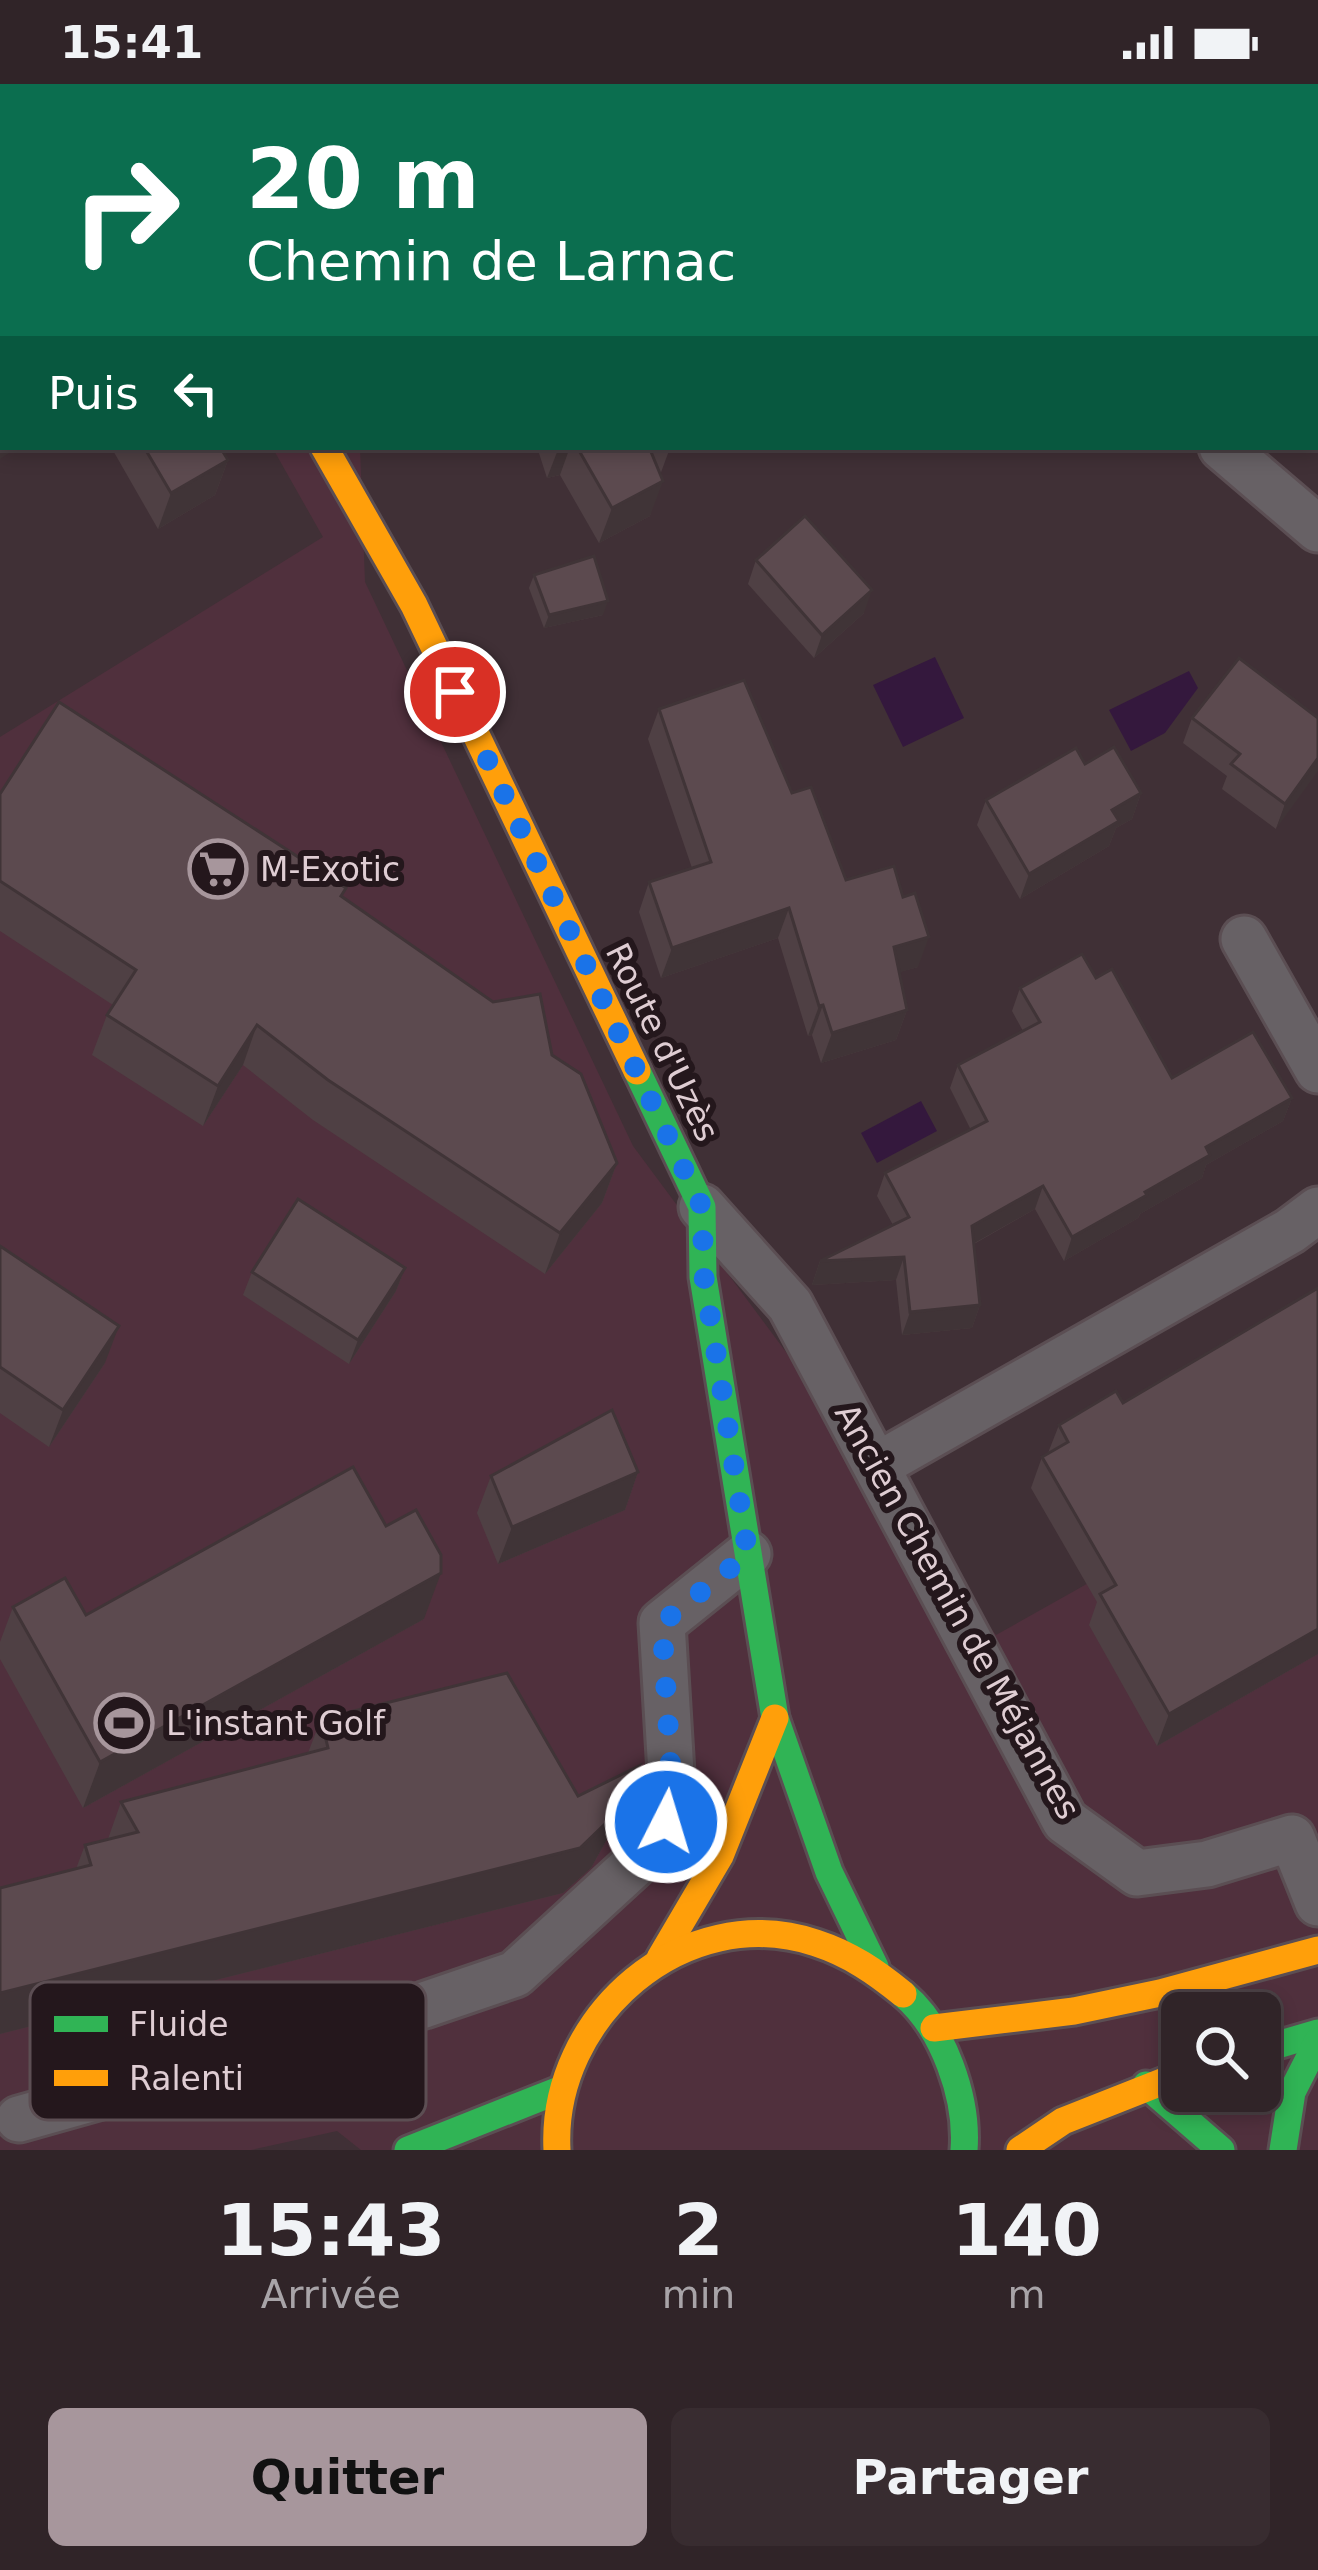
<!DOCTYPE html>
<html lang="fr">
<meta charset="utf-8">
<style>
:root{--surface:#302428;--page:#382c30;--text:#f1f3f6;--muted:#a8a4a8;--line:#4b4145;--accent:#a7969c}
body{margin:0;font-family:"DejaVu Sans",sans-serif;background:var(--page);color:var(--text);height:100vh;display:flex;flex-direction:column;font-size:45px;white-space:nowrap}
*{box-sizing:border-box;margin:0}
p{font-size:39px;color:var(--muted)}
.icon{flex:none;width:66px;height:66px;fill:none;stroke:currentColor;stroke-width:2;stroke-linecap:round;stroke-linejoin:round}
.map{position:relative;height:2066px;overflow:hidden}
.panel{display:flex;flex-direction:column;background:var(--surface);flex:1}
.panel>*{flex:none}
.hud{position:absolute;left:0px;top:0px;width:1320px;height:366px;box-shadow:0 6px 18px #0003,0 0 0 3px var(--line);background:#0b6e4f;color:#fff;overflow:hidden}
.tools{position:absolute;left:1161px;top:1908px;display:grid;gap:24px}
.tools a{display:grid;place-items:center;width:120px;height:120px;border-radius:18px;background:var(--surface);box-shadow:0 6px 18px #0003,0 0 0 3px var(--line);font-size:60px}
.pin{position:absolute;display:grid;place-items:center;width:102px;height:102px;color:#fff;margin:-51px;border:6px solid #fff;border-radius:50%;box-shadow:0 3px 12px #0007}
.me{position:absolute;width:132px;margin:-66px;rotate:5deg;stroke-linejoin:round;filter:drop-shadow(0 0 9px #0008)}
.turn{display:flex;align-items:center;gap:42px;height:252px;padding:0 48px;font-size:54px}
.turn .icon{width:156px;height:156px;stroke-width:2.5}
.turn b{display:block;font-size:84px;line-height:102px}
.then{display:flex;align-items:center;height:114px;padding:0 48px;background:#0003;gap:24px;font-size:45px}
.eta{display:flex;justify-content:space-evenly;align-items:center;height:204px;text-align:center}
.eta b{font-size:72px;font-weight:800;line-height:84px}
.button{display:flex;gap:24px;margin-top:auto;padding:24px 48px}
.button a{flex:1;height:138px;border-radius:18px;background:var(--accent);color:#111;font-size:48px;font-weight:800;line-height:138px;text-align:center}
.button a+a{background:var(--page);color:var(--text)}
.status{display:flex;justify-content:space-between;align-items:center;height:84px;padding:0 60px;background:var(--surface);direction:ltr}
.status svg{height:33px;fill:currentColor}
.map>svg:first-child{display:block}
</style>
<div class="status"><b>15:41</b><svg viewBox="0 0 49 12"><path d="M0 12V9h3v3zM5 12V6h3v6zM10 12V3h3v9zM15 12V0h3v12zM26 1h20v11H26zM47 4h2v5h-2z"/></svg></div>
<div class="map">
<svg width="1318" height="2066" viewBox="0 0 1318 2066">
<rect width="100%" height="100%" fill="#403036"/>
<!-- built -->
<path fill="#50303d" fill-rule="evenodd" d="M272,363H360L365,498L633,1062L996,1551L1318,1370V2066H361L337,2047L251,2066H0V653L323,453ZM1182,1929H1260V2007H1182Z"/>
<!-- water -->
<g fill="#34183d">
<path d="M935,573L964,634L903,663L873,601Z"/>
<path d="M1189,587L1198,604L1165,649L1131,667L1109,626Z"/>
<path d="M921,1017L937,1047L877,1079L861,1049Z"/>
</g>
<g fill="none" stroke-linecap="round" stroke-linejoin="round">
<!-- lane casing -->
<g stroke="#5b4e53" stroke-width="27">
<path id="lane" d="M1093,3L1097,0"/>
</g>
<!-- street casing -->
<g stroke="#5b4e53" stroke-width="51">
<g id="street">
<path d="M835,0L838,3"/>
<path d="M1222,363L1318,445"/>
<path d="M1244,855L1318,986"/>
<path d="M702,1123L790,1221L1065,1737L1137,1789L1207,1780L1292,1754L1318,1819"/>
<path d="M878,1381L1290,1147L1318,1126"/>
<path d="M19,2035L424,1921L515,1890L637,1778L666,1739L671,1689L662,1539L748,1470"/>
</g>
</g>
<!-- fast casing -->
<g stroke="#5b4e53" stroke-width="33">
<g id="fast">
<path d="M117,0L119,3"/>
<path d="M637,987L702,1123L703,1193L775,1634L829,1788L875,1883"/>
<path d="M903,1910C944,1944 968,2015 964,2066"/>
<path d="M1260,1966L1318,1949"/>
<path d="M1146,2001L1221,2066"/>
<path d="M408,2066L562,2005"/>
<path d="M1283,2066L1292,2008L1318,1957"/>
</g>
</g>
<!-- slow casing -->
<g stroke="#5b4e53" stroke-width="33">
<g id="slow">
<path d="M324,363L414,521L637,987"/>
<path d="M660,1874L720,1772L775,1634"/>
<path d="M934,1944L1074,1927L1160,1909L1318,1866"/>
<path d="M557,2066C550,1933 684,1815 816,1859C850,1870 876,1888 903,1910"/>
<path d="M1020,2066L1063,2037L1182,1990"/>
</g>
</g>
<!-- lane -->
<use href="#lane" stroke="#676165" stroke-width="21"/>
<!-- street -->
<use href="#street" stroke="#676165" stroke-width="45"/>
<!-- fast -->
<use href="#fast" stroke="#30b455" stroke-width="27"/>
<!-- slow -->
<use href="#slow" stroke="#ff9f0a" stroke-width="27"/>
</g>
<!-- wall -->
<g fill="#4f4044">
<path d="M415,0H587L586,3H417Z"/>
<path d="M1281,0H1318V41L1317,3H1282Z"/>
<path d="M111,363H220L228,376L215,411L158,445Z"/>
<path d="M537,363H670V364L660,391L650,432L599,459L560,391L547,394Z"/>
<path d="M756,476L864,529L814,574L748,500Z"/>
<path d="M534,491L603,531L544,544L529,504Z"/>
<path d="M659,625L792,709L846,796L918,883L899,888L907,926L896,956L821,979L812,951L808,952L778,854L661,894L639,828L649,798L692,784L648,655Z"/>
<path d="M1192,634H1318L1276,745L1222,705L1227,692L1183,659Z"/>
<path d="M1085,680L1141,709L1132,735L1116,744L1109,762L1020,815L977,741L986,716Z"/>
<path d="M0,710L343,813L552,971L617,1079L602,1119L545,1190L313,1036L243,981L203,1042L92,971L107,931L113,921L0,847Z"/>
<path d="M1096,894L1172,994L1292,1014L1283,1037L1206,1081L1202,1094L1140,1130L1138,1134L1064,1177L1035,1125L974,1160L980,1221L972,1244L902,1251L896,1196L812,1201L820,1177L893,1141L877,1112L885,1089L971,1046L950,1004L958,981L1023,947L1012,927L1020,904Z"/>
<path d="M0,1162L105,1279L49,1363L0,1329Z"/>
<path d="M405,1184L396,1207L349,1280L243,1211L252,1188Z"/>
<path d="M1123,1319L1318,1570L1157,1662L1089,1541L1097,1518L1031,1404L1042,1373L1048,1369L1059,1341Z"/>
<path d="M638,1388L625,1426L498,1480L477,1429L491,1392Z"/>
<path d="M13,1523L86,1531L424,1535L83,1724L0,1575V1558Z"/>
<path d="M321,1635L578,1712L639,1682L622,1728L591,1784L563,1809L0,1950V1804L76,1785L85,1761L108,1755L121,1718L308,1669Z"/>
</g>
<!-- shaded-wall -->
<g fill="#403437">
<path d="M571,0H587L586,3H566Z"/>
<path d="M2,346L3,363H19L0,375V352Z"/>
<path d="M559,363H570L560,391L547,394Z"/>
<path d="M228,376L215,411L158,445L171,409Z"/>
<path d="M663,397L650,432L599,459L612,424Z"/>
<path d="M872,506L864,529L814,574L822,551Z"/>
<path d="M608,517L603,531L544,544L549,531Z"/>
<path d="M1318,674V687L1276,745L1285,720Z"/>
<path d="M1141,709L1132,735L1116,744L1109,762L1020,815L1029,790L1112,726Z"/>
<path d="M789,824L778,854L661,894L672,864Z"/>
<path d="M929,853L918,883L883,893L894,863Z"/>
<path d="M823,921L812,951L808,952L819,922Z"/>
<path d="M907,926L896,956L821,979L832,949Z"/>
<path d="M257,941L243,981L203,1042L218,1002Z"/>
<path d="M1292,1014L1283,1037L1206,1081L1202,1094L1140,1130L1138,1134L1064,1177L1072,1153L1145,1108L1206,1063Z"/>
<path d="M617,1079L602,1119L545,1190L560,1149Z"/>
<path d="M1043,1102L1035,1125L964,1165L972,1142Z"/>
<path d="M904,1173L896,1196L812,1201L820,1177Z"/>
<path d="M405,1184L396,1207L349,1280L358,1256Z"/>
<path d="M980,1221L972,1244L902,1251L910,1228Z"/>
<path d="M119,1242L105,1279L49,1363L63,1326Z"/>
<path d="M638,1388L625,1426L498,1480L512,1443Z"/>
<path d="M441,1489L424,1535L83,1724L100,1678Z"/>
<path d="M1318,1545V1570L1157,1662L1169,1630Z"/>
<path d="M639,1682L622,1728L591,1784L563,1809L0,1950V1909L580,1764Z"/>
</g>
<!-- building -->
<g fill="#5c4a4f" stroke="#403437" stroke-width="3">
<path d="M444,0H571L566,3H446Z"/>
<path d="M1300,0H1318V2L1301,3Z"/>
<path d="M3,156V346H2L0,343V158Z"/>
<path d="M1317,157H1318V218L1317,217Z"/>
<path d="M144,363H220L228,376L171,409Z"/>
<path d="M577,363H649L663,397L612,424Z"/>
<path d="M805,432L872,506L822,551L756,476Z"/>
<path d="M594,472L608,517L549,531L534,491Z"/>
<path d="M1239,574L1318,634V674L1285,720L1231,680L1240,670L1192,634Z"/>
<path d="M744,596L792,709L811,703L846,796L894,782L903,813L915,809L929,853L894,863L907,926L832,949L823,921L819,922L789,824L672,864L649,798L711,778L659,625Z"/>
<path d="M59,618L346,804L341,812L493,918L540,910L552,971L581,990L617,1079L560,1149L328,996L257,941L218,1002L107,931L136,886L0,797V710Z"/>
<path d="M1114,663L1141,709L1112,726L1119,737L1029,790L986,716L1076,664L1085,680Z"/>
<path d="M1082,870L1096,894L1112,885L1172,994L1253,948L1292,1014L1206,1063L1210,1071L1145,1108L1147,1111L1072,1153L1043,1102L972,1142L980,1221L910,1228L904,1173L820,1177L909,1133L885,1089L987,1037L958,981L1040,938L1020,904Z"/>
<path d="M298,1115L405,1184L358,1256L252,1188Z"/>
<path d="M0,1162L119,1242L63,1326L0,1283Z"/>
<path d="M1318,1204V1545L1169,1630L1100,1510L1116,1501L1042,1373L1068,1358L1059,1341L1116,1307L1123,1319Z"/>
<path d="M612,1326L638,1388L512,1443L491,1392Z"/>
<path d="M353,1383L386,1442L416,1426L441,1471V1489L100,1678L13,1523L65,1494L86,1531Z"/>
<path d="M507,1589L578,1712L639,1682L607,1738L580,1764L0,1909V1804L91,1781L85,1761L138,1748L121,1718L328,1664L321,1635Z"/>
</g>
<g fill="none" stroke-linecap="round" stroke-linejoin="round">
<!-- route -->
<path stroke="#1a73e8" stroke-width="21" stroke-dasharray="0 37.8" d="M455,608L702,1123L704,1193L748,1470L662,1539L671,1689L666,1738"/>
</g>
<!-- icons -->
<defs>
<g id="supermarket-ring" transform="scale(3)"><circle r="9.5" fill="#24171c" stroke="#a7969c" stroke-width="1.5"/><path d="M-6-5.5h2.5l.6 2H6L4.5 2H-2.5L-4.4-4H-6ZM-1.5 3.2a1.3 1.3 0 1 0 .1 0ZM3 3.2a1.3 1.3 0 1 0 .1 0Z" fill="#a7969c"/></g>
<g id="stadium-ring" transform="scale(3)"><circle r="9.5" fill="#24171c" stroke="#a7969c" stroke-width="1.5"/><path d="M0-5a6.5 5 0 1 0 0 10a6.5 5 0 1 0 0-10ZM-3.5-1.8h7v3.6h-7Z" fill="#a7969c"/></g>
</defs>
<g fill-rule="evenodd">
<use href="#supermarket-ring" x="218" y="785"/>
<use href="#stadium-ring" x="124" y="1639"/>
</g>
<g text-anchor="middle" stroke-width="12" stroke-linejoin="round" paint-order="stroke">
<!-- poi labels -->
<g font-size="33" fill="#dfcdd3" stroke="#24171c" text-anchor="start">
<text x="260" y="797">M-Exotic</text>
<text x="166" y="1651">L'instant Golf</text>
</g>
<!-- street labels -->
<g font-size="33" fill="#dfcdd3" stroke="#24171c">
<text transform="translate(663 958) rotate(64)" y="12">Route d'Uzès</text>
<text transform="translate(958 1527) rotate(61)" y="12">Ancien Chemin de Méjannes</text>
</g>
</g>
<!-- legend -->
<rect x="30" y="1898" width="396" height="138" rx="18" fill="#24171c" stroke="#5c4e53" stroke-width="3"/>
<rect x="54" y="1932" width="54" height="16" fill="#30b455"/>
<rect x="54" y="1986" width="54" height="16" fill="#ff9f0a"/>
<g font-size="33" fill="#dfcdd3">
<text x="129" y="1952">Fluide</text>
<text x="129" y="2006">Ralenti</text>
</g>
</svg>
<div class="tools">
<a><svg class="icon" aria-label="search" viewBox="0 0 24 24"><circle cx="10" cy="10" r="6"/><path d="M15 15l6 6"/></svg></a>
</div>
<div class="pin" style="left:455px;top:608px;background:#d93025"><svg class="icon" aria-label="arrive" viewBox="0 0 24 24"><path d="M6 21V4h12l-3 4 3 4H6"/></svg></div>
<svg class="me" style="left:666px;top:1738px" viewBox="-20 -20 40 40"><circle r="17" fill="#1a73e8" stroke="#fff" stroke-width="3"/><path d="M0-11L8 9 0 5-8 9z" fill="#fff"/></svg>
<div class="hud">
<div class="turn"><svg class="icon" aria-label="right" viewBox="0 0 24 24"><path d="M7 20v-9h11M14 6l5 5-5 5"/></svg><div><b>20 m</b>Chemin de Larnac</div></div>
<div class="then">Puis<svg class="icon" aria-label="left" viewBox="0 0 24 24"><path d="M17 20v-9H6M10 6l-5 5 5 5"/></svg></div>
</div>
</div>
<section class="panel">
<div class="eta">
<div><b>15:43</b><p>Arrivée</p></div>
<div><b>2</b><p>min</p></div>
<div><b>140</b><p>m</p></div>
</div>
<div class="button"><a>Quitter</a><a>Partager</a></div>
</section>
